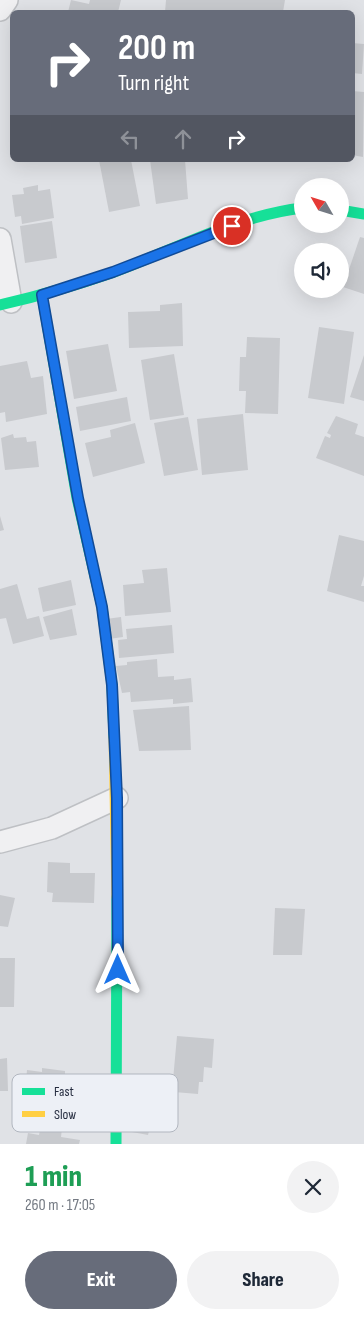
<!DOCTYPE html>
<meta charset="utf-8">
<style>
:root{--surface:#fff;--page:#f2f2f3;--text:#1f2937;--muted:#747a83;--accent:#676c7a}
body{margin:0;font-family:"Sofia Sans Condensed",sans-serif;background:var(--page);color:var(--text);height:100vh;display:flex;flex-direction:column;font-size:19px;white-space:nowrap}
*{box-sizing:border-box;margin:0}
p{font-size:16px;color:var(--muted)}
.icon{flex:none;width:28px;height:28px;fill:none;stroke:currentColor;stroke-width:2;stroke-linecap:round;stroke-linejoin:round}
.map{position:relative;height:1144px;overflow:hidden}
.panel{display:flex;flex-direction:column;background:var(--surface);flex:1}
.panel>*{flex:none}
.banner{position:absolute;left:10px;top:10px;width:345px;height:152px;border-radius:8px;box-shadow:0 5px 20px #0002;background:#676c7a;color:#fff;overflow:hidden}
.needle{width:32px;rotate:309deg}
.controls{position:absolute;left:294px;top:178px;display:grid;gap:10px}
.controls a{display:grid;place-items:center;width:55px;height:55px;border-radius:50%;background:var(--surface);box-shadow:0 5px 20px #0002;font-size:25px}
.pin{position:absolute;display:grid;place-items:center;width:42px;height:42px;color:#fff;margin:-21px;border:2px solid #fff;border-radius:50%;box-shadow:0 1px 5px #0007}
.me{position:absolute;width:55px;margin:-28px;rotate:0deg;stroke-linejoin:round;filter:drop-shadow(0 0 4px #0008)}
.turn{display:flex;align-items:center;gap:18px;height:105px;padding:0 25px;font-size:22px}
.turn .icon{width:65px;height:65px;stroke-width:2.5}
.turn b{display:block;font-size:35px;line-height:42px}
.lanes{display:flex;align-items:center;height:48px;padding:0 25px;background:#0003;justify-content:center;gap:25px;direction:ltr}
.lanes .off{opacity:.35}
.round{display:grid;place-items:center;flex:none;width:52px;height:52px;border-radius:26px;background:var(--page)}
.summary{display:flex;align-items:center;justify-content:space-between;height:85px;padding:0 25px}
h1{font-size:30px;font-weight:800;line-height:38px;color:#1e9e55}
.button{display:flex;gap:10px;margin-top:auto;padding:10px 25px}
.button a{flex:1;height:58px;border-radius:30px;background:var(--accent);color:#fff;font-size:20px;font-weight:800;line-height:58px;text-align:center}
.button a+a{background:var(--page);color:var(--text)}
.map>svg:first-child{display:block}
</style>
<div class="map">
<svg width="364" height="1144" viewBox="0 0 364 1144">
<rect width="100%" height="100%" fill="#e0e2e6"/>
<!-- building -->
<g fill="#c8cace">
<path d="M71,0L89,4L90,0H121L118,12H68Z"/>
<path d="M166,0H285L283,12H165Z"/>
<path d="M352,43L364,44L362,74L352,73Z"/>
<path d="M352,91L364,92L363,157L352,155Z"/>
<path d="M99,160H131L140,206L109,212Z"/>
<path d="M150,160H185L188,199L156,204Z"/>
<path d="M38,185V191L50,189L54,218L22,224L21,216L15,217L12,195L24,194L23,188Z"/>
<path d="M52,221L57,258L25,263L20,226Z"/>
<path d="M360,237L364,238V294L343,287Z"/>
<path d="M182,303L183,346L129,348L128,312L160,311V305Z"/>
<path d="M319,327L354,332L344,404L308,398Z"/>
<path d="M247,337L280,338L278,414L245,413L246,391H239L240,357H246Z"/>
<path d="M108,344L117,391L74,399L66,351Z"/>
<path d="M174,354L184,415L150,420L141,360Z"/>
<path d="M364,355V401L350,397Z"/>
<path d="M27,361L31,378L43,376L47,414L6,422L5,412L0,413V366Z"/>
<path d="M127,397L131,421L80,431L76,407Z"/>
<path d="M243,414L248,470L202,475L197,419Z"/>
<path d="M336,416L358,424L355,434L364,437V476L316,458L325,436L330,438L331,435L327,433Z"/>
<path d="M188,417L198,470L164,476L154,423Z"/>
<path d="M135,423L145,463L93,477L85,443L111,437L110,430Z"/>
<path d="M13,434L14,438L26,437L27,442L36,441L39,467L5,470L1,438Z"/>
<path d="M0,516L4,530L0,531Z"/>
<path d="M339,535L364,541V576L361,586H364V602L327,591Z"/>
<path d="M167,568L171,612L125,616L123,585L144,583L142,570Z"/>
<path d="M71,580L76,605L43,612L38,588Z"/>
<path d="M17,584L27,619L39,616L44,636L13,644L6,618L0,619V589Z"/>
<path d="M72,609L77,635L50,640L43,617Z"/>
<path d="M121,617L123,637L109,639L106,619Z"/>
<path d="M172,625L174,653L119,658L118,640L127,639L126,629Z"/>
<path d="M157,659L158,677L174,676V680L191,678L193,702L173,704V699L131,702L130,692L122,693L116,666L127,665V662Z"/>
<path d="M189,706L191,750L139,751L133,710Z"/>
<path d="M48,862L70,863V873H95L94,903L52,902L53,893L47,892Z"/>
<path d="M0,895L15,898L8,927L0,926Z"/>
<path d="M275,908L305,909L302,955H273Z"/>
<path d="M0,958H15L14,1007H0Z"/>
<path d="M177,1036L214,1039L212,1068L204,1067L203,1082H199L198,1094L174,1092L176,1080H173Z"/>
<path d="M7,1058L8,1091H0V1059Z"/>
<path d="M42,1068L65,1071V1078L92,1081L89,1112L39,1107L40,1093L25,1092L27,1070L42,1072Z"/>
<path d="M135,1112L161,1117L159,1132L149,1131L148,1135L132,1132Z"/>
<path d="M41,1125L62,1128L61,1137L80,1140L79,1144H26L28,1133L39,1135Z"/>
</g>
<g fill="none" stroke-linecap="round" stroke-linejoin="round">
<!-- street casing -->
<g stroke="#bec0c4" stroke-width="24">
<g id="street">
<path d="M0,10L7,0"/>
<path d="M0,239L11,302"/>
<path d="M0,842L52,828L117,798"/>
</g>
</g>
<!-- street -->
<use href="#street" stroke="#f0f0f2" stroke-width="21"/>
<!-- fast -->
<g stroke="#16e098" stroke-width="11">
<path d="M340,210L364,214"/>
<path d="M42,295L77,498L102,607L112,685L114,737"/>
<path d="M0,305C39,296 77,285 114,272C176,249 236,216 302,208"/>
<path d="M116,1144L117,897"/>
</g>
<!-- slow -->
<path stroke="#ffcf43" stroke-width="11" d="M114,737L117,897"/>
</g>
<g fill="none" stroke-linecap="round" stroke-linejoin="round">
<!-- route casing -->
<g stroke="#114b97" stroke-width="12">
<path id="route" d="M118,970L117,798L112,685L102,607L78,498L42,295L113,272L232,226"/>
</g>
<!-- route -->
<use href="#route" stroke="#1a73e8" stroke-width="9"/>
</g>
<!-- legend -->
<rect x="12" y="1074" width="166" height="58" rx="8" fill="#edf0f6" stroke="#b1b6bf" stroke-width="1"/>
<rect x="22" y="1088" width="23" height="7" fill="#16e098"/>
<rect x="22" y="1111" width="23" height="6" fill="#ffcf43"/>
<g font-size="14" fill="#262d40">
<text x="54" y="1096">Fast</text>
<text x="54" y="1119">Slow</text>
</g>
</svg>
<div class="controls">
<a><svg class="needle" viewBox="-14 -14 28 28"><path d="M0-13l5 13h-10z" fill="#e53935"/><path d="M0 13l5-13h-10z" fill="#747a83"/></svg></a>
<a><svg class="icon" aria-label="sound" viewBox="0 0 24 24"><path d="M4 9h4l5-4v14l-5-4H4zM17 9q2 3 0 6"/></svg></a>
</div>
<div class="pin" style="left:232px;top:226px;background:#d93025"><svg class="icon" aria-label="arrive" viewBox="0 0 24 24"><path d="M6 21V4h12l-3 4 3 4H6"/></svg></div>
<svg class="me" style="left:118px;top:970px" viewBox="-20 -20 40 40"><path d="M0-17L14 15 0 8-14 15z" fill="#1a73e8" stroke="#fff" stroke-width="4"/></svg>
<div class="banner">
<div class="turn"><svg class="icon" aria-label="right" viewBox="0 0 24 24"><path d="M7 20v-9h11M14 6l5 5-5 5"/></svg><div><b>200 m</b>Turn right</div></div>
<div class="lanes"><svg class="icon off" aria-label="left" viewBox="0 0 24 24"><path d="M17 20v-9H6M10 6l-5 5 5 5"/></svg><svg class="icon off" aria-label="ahead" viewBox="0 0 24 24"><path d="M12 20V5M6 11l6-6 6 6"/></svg><svg class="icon" aria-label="right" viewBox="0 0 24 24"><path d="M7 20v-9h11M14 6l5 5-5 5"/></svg></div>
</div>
</div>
<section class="panel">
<div class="summary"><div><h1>1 min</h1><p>260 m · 17:05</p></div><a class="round"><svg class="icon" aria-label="close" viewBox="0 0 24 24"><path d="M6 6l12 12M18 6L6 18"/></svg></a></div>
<div class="button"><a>Exit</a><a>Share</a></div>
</section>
